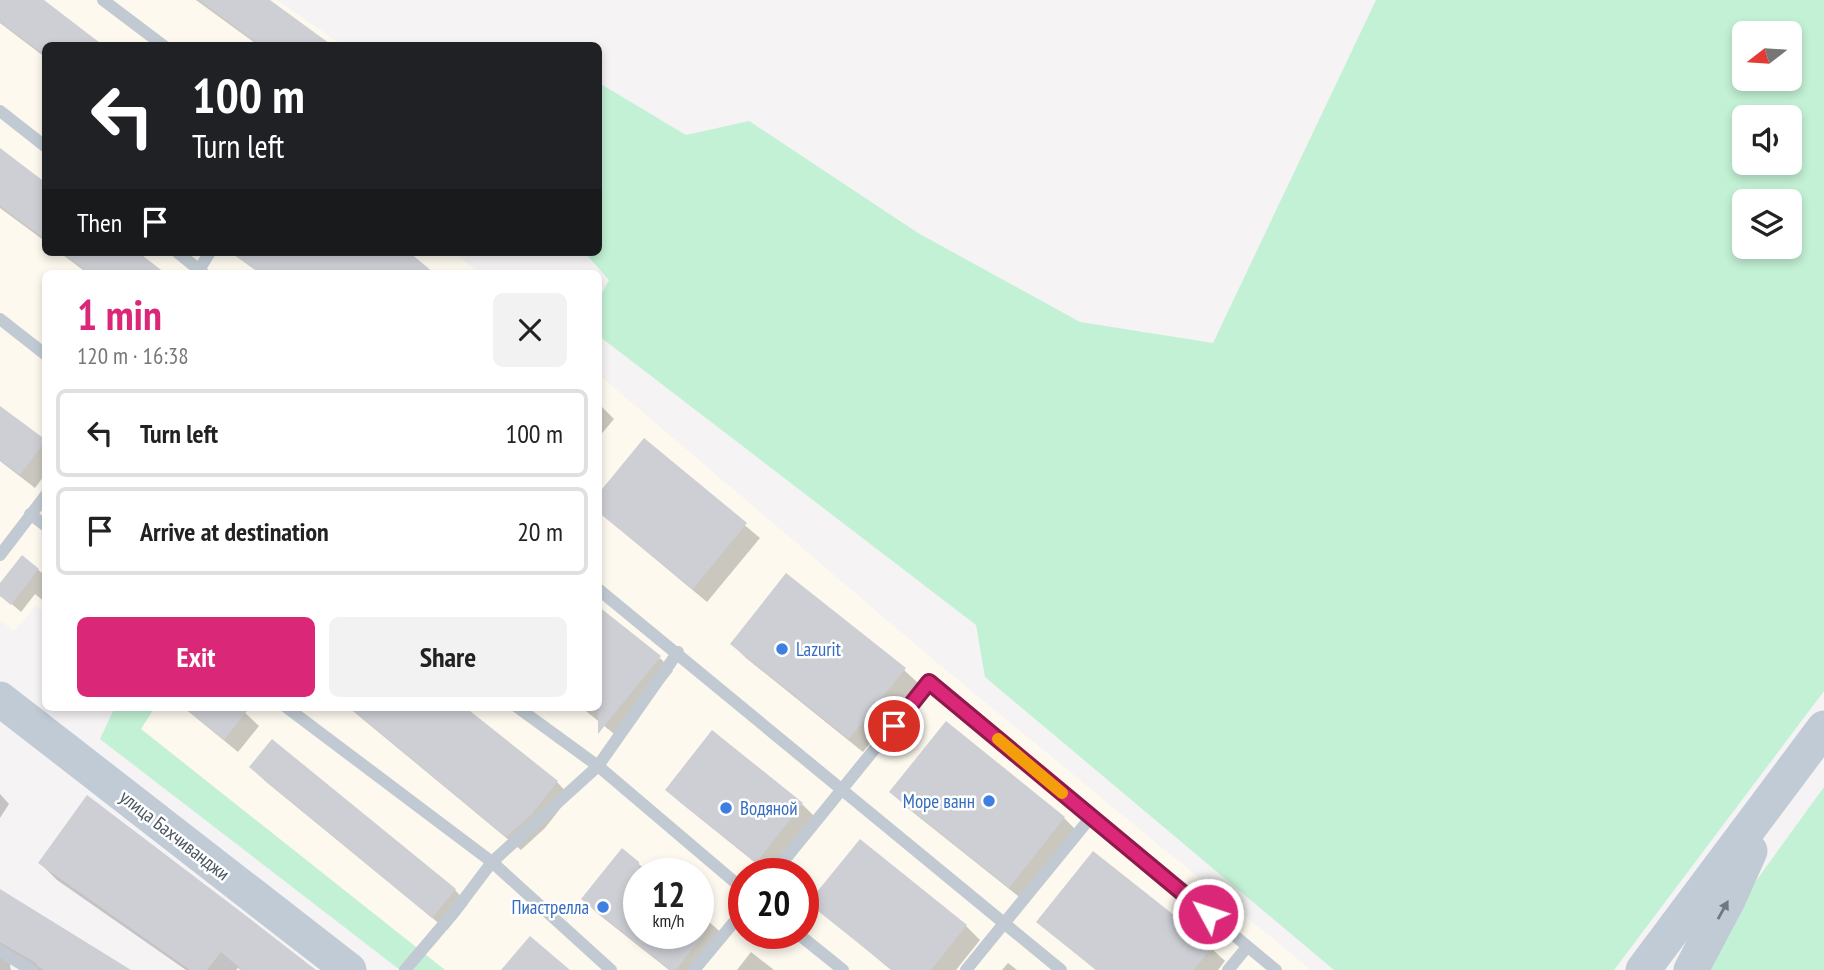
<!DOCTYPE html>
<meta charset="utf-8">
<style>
:root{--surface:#fff;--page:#f2f2f2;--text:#222;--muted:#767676;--line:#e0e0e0;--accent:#db2777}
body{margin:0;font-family:"PT Sans Narrow",sans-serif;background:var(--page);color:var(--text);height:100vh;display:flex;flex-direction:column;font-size:26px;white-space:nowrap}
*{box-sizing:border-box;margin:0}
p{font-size:23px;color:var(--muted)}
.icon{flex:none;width:38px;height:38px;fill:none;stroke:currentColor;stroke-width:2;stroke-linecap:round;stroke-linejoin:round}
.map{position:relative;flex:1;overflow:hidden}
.details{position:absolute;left:42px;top:270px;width:560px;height:441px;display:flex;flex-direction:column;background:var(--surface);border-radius:10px;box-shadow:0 4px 10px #0003}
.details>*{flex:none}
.guide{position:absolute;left:42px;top:42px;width:560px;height:214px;border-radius:10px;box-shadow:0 4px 10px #0003;background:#202124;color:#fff;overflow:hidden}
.needle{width:46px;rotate:253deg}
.buttons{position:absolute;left:1732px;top:21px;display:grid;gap:14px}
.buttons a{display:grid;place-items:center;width:70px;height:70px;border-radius:10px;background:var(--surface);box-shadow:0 4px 10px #0003;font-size:35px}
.speed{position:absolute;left:623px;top:858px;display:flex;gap:14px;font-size:35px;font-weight:700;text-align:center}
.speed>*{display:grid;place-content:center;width:91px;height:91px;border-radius:50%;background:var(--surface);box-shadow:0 4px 10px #0003;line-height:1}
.speed small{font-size:18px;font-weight:400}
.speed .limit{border:10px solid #d22;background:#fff;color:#111}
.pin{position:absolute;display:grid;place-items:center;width:60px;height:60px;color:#fff;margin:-30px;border:4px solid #fff;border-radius:50%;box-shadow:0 2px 7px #0007}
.me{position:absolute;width:77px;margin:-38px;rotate:310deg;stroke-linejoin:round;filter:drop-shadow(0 0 5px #0008)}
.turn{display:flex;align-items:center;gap:24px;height:147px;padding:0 35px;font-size:32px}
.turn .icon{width:91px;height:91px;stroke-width:2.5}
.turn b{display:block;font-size:49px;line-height:60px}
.then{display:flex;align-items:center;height:66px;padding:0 35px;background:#0003;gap:14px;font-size:26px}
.round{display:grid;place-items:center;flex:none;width:74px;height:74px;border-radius:10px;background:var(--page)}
.summary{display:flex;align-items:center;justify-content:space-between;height:119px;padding:0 35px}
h1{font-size:42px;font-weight:700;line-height:52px;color:var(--accent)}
.cta{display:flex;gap:14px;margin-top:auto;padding:14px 35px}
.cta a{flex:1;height:80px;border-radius:10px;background:var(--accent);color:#fff;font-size:28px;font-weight:700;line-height:80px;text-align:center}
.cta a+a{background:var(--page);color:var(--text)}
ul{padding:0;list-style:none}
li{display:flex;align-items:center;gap:21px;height:88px;margin:0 14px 10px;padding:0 21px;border:4px solid var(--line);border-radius:10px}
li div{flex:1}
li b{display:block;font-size:26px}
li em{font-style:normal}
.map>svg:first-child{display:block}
</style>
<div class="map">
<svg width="1824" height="970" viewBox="0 0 1824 970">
<rect width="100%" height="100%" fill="#f5f3f3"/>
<!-- commercial -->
<g fill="#fdf9ef" fill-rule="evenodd">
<path d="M0,0H277L342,45L46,46V252H454L479,273H46L45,613L36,606L14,631L0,620Z"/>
<path d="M599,375L935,661L1311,970H445L141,729L155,707H598ZM639,873H698V933H639ZM744,873H803V933H744Z"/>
</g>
<!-- green -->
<g fill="#c3f1d5" fill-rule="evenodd">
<path d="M1376,0H1824V691L1614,970H1334L985,677L976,625L599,336V299L609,280L584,252H598L599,83L686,135L749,121L918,233L1080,322L1213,343ZM1790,33V79H1745V33ZM1790,117V163H1745V117ZM1790,201V247H1745V201Z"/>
<path d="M115,707H155L141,729L445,970H400L100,739Z"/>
<path d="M1824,787V970H1704L1709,946Z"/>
</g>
<!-- shadow -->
<g fill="#0003">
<path d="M0,0H41L46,58L0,23Z"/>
<path d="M196,0H267L330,46H259Z"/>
<path d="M0,150L46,185V242L0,208Z"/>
<path d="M59,252H135L163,273H87Z"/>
<path d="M598,403L614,419L598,438Z"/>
<path d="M0,408L46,443V473L35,488L0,461Z"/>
<path d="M644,441L760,538L707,602L606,518Z"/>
<path d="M22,557L46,576V603L35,594L21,612L0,594V585Z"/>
<path d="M732,644L904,670L918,683L863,752L746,658Z"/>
<path d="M660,658L673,671L619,738L581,707H598Z"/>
<path d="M183,707H239L259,726L238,752Z"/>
<path d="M348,707H455L557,782L570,796L545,828L521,850Z"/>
<path d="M946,724L1064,818L1078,832L1023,900L905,806L892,792Z"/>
<path d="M251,767L455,890L468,904L447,930L265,781Z"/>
<path d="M667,790L802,804L816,818L772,873H768L681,803Z"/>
<path d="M0,794L9,804L0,818Z"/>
<path d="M622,851L650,873H639V933H698V912L726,937L700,970H669L597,913L583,899Z"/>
<path d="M40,863L315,970H241L238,968L236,970H186L57,880Z"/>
<path d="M0,891L128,970H38L24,961L15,960L10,965L11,970H0Z"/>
<path d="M811,903L966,926L980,940L956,970H891Z"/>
<path d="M1039,922L1211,948L1225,961L1218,970H1096Z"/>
<path d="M751,952L774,970H737Z"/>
<path d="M1008,963L1017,970H1002Z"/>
</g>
<!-- building -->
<g fill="#cdcfd5">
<path d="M0,0H44L104,46H46V56L0,22Z"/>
<path d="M199,0H270L333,46H261Z"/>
<path d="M0,148L46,183V240L0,206Z"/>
<path d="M61,252H138L165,273H89Z"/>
<path d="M230,252H409L434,273H259Z"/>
<path d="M0,406L46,440L20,475L0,460Z"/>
<path d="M644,438L747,523L693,589L598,512V494Z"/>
<path d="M22,555L39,569L11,605L0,596V583Z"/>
<path d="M786,573L906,668L849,739L730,644Z"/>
<path d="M598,606L661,656L598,734Z"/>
<path d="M183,707H250L224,740Z"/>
<path d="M349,707H465L558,781L531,815L506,837Z"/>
<path d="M946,721L1065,817L1009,888L889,792Z"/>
<path d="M712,730L803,803L756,863L665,790Z"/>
<path d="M272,739L456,889L432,918L249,767Z"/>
<path d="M87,795L249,918L316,970H242L221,952L207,970H190L38,863Z"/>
<path d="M860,839L967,925L931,970H892L808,903Z"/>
<path d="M622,848L639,862V933H705L676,970H670L581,899Z"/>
<path d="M1093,851L1213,946L1194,970H1096L1036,922Z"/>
<path d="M0,889L131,970H44L39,967L36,963L0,942Z"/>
<path d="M530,936L570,970H501Z"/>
</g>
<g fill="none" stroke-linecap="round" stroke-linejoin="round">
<!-- service -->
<g stroke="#c1cad2" stroke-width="12">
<path d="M103,0L164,46"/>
<path d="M0,111L46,147"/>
<path d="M177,252L203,273"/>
<path d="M197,273L210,252"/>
<path d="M0,319L46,355"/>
<path d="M30,514L46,526"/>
<path d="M0,555L46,495"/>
<path d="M598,589L1061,970"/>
<path d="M286,707L492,862L611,970"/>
<path d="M517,707L598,766L744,890"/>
<path d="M774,873L929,682L1276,970"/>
<path d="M797,933L843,970"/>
<path d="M0,951L31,970"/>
<path d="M405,970L455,911L492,862L598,766L678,652"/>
<path d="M694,970L744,910"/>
<path d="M966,970L1091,817"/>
<path d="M1228,970L1247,947"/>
</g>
<!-- secondary -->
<g stroke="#c1cbd6" stroke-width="35">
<path d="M0,699L349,970"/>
<path d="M1643,970L1824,728"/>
<path d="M1691,970L1728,900L1750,851"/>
</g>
</g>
<!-- one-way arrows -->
<defs><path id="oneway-solid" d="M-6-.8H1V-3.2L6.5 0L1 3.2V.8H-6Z" transform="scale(1.75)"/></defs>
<use fill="#6e7984" href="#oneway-solid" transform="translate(1723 910) rotate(-61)"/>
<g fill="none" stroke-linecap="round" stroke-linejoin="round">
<!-- route casing -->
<g stroke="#8e194d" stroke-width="18">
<path id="route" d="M894,726L929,682L1208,914"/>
</g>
<!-- route -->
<use href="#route" stroke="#db2777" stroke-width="12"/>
<!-- slow -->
<path stroke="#f59e0b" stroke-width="12" d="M998,739L1062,793"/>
</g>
<!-- markers -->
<g fill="#3f7fe0" stroke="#fff" stroke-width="2.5">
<circle cx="782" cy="649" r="7"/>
<circle cx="989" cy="801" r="7"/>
<circle cx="726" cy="808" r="7"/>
<circle cx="603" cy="907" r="7"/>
</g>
<g text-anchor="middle" stroke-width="5" stroke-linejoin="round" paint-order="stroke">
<!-- shop labels -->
<g font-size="19" fill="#366cbe" stroke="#fff" text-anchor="start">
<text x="796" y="656">Lazurit</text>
<text x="975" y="808" text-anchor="end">Море ванн</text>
<text x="740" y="815">Водяной</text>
<text x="589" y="914" text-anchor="end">Пиастрелла</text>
</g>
<!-- street labels -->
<g font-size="19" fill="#4a5661" stroke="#fff">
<text transform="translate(175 835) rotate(38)" y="7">улица Бахчиванджи</text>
</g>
</g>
</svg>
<div class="buttons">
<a><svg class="needle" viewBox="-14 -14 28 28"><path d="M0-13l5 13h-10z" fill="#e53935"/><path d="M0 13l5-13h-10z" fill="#767676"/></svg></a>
<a><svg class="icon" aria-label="sound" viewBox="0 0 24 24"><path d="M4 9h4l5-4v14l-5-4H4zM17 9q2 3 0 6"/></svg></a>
<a><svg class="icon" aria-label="layers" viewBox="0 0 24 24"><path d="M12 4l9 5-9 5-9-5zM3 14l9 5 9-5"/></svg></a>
</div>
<div class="speed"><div>12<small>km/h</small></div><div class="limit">20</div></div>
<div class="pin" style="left:894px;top:726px;background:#d93025"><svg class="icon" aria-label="arrive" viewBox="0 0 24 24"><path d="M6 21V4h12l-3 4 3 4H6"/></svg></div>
<svg class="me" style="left:1208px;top:914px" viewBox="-20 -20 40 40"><circle r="17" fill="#db2777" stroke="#fff" stroke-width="3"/><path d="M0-11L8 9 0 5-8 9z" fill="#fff"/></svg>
<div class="guide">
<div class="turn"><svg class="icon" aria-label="left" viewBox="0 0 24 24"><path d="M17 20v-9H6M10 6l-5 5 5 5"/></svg><div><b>100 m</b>Turn left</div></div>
<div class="then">Then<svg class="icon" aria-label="arrive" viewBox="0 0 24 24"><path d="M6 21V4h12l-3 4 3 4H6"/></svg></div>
</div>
<section class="details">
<div class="summary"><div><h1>1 min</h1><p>120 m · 16:38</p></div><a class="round"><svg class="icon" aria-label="close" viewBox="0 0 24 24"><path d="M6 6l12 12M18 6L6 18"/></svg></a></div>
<ul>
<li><svg class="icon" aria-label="left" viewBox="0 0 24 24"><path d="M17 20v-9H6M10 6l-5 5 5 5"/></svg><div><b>Turn left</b></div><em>100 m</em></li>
<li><svg class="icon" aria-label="arrive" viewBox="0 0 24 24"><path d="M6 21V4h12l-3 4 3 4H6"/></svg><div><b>Arrive at destination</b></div><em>20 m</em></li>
</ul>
<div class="cta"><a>Exit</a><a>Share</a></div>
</section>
</div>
